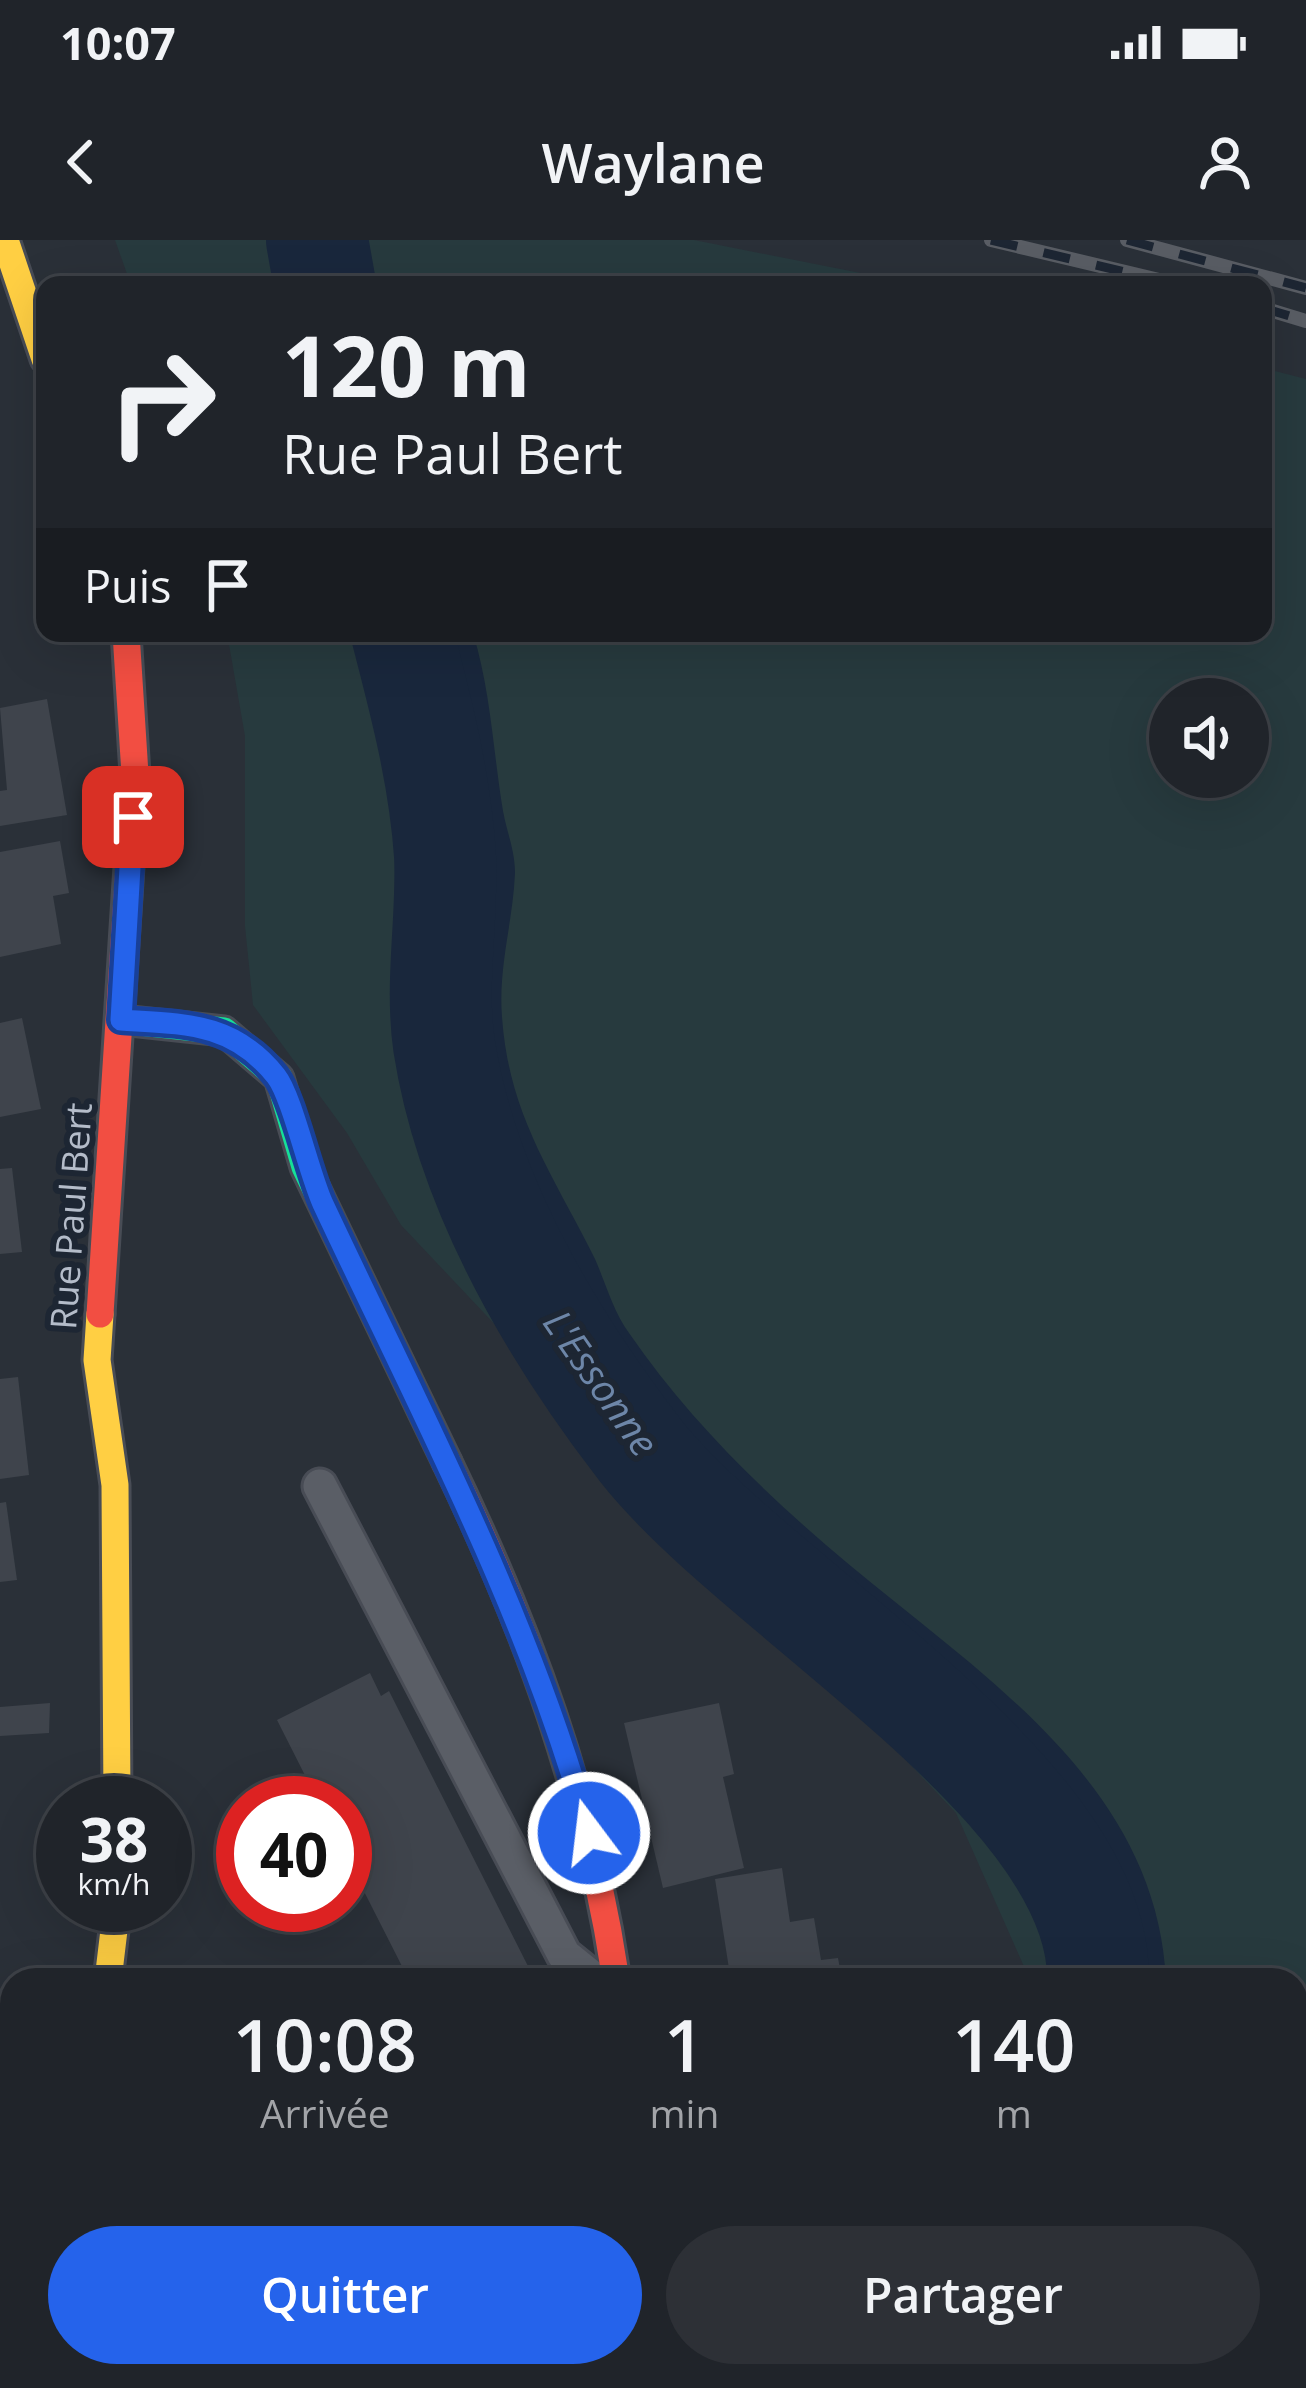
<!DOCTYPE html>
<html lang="fr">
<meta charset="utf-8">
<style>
:root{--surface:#20242a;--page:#2d3036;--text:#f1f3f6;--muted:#a2a4a8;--line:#3d4147;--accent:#2563eb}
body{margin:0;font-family:"Open Sans",sans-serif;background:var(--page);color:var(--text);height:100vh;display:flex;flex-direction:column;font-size:45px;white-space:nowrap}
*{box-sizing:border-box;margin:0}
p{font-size:39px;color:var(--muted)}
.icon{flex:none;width:66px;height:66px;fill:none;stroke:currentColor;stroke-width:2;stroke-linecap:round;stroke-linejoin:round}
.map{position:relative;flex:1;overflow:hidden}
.details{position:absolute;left:0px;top:1728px;width:1308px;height:420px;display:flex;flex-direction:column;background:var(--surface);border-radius:36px 36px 0 0;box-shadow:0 12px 48px #0002,0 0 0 3px var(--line)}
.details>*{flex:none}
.hud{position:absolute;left:36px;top:36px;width:1236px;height:366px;border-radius:24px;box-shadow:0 12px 48px #0002,0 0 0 3px var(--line);background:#20242a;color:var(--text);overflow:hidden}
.fabs{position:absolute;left:1149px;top:438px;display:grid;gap:24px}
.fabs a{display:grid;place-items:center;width:120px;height:120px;border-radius:50%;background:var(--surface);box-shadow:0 12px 48px #0002,0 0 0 3px var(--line);font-size:60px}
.speed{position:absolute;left:36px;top:1536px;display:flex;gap:24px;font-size:60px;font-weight:700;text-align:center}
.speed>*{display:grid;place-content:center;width:156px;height:156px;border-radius:50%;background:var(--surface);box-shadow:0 12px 48px #0002,0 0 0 3px var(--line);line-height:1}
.speed small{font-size:30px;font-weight:400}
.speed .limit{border:18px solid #d22;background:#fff;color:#111}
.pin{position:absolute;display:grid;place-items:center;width:102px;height:102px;color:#fff;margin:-51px;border-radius:24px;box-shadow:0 6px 18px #0006}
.me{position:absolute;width:132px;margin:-66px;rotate:345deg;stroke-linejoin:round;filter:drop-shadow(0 0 9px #0008)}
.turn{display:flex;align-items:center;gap:42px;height:252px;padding:0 48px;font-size:54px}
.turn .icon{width:156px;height:156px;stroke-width:2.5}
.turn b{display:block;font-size:84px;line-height:102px}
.then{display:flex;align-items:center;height:114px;padding:0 48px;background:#0003;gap:24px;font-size:45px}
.eta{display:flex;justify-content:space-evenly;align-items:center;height:204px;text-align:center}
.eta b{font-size:72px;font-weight:600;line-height:84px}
.button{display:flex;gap:24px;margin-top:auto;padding:24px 48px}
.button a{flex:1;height:138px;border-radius:72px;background:var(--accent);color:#fff;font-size:48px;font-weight:600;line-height:138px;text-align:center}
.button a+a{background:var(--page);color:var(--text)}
.status{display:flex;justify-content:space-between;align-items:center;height:84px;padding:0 60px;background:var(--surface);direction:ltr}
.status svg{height:33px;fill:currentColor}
header{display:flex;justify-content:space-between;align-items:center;height:156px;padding:0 48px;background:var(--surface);font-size:54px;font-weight:600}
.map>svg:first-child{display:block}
</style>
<div class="status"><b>10:07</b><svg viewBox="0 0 49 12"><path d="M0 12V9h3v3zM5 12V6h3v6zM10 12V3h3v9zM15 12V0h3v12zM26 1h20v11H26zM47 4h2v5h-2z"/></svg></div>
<header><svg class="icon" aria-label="back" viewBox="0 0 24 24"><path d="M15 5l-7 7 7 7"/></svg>Waylane<svg class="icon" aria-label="person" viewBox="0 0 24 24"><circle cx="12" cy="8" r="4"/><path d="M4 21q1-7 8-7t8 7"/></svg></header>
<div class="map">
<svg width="1306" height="2148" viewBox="0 0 1306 2148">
<rect width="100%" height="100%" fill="#2a3038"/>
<!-- green -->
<g fill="#273a3e" fill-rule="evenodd">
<path d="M115,0H694L921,45H131Z"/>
<path d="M1263,128L1306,139V2051L1296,2052V1740H1030L956,1573L401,985L347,893L253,765L245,686V496L227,393H1263ZM1170,459H1248V537H1170Z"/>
</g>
<!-- water -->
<path fill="#19273c" d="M402,393H473C491,452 493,511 503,571C507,593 515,610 515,633C513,682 498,727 502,777C509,876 553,934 595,1019C606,1044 613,1071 629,1093C684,1173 753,1242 826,1305C964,1425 1156,1535 1166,1740H1098C1101,1547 755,1357 640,1210C550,1093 467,953 444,805C435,742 448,679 445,615C440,539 421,466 402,393Z"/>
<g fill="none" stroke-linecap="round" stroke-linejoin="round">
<!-- river -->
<g stroke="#19273c" stroke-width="102">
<path d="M317,0L325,45"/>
<path d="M402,393C421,466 440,539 445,615C448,679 435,742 444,805C467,953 550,1093 640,1210C755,1357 1101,1548 1098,1740"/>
</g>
</g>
<!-- building -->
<g fill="#3f444c">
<path d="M47,459L67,575L0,586V551L7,550L0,468Z"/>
<path d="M60,601L69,653L53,656L61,704L0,717V612Z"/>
<path d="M22,778L41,869L0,877V783Z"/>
<path d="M12,928L22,1012L0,1014V929Z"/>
<path d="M18,1137L29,1235L0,1239V1139Z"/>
<path d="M6,1262L17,1340L0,1342V1263Z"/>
<path d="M370,1433L381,1456L389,1451L535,1740H409L345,1614V1563H319L277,1480Z"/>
<path d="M50,1463L49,1493L0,1496V1467Z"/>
<path d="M719,1463L734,1534L723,1537L744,1628L663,1648L624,1483Z"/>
<path d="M782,1628L790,1682L814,1678L821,1720L838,1718L842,1740H772L770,1728L730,1735L715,1639Z"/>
<path d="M8,1803L12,2006H0V1804Z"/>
<path d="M0,2087L12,2088L11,2148H0Z"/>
<path d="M410,2136H536L542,2148H416Z"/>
<path d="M844,2136H868L871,2148H796Z"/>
</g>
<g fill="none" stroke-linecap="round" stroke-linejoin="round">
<!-- lane casing -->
<g stroke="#484c55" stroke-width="39">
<g id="lane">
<path d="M320,1246L564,1715L595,1740"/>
<path d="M601,2136L607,2148"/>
</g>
</g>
<!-- street casing -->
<g stroke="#484c55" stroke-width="72">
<path id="street" d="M685,2136L687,2148"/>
</g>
<!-- fast casing -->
<g stroke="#484c55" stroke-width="33">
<g id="fast">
<path d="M121,780L224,791L279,838L305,927L447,1222"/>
<path d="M84,2136V2148"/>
</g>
</g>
<!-- slow casing -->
<g stroke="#484c55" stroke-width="33">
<g id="slow">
<path d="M5,0L45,119"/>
<path d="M100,1074L97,1120L115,1245L117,1563"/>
<path d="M108,1740L117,1665"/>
</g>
</g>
<!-- jam casing -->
<g stroke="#484c55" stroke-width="33">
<g id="jam">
<path d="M100,1074L135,534L126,393"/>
<path d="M447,1222C529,1392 588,1553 616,1740"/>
</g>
</g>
<!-- lane -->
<use href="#lane" stroke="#5a5e66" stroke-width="33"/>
<!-- street -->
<use href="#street" stroke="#5a5e66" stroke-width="66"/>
<!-- fast -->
<use href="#fast" stroke="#16e098" stroke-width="27"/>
<!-- slow -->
<use href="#slow" stroke="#ffcf43" stroke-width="27"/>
<!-- jam -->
<use href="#jam" stroke="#f24e42" stroke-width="27"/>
<!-- rail casing -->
<g stroke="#595d64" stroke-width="14">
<g id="rail">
<path d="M991,0L1180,45"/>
<path d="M1127,0L1306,48"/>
<path d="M1263,68L1306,81"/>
</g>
</g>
<!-- rail -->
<use href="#rail" stroke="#1d2633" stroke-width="9" stroke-dasharray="27" stroke-linecap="butt"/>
</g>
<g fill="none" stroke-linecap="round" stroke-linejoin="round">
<!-- route casing -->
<g stroke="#184099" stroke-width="30">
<path id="route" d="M133,577L121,780C184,784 233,782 276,836C292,856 309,934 323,964C420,1171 528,1372 589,1593"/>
</g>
<!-- route -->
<use href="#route" stroke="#2563eb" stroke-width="21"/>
</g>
<g text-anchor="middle" stroke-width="12" stroke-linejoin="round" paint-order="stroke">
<!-- street labels -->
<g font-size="36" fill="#b4bcc9" stroke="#1d2633">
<text transform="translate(71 976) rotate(-86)" y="13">Rue Paul Bert</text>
</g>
<!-- water labels -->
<g font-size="39" font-style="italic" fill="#6d86a8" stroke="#1d2633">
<text transform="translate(601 1143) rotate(55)" y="14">L'Essonne</text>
</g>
</g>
</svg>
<div class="fabs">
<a><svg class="icon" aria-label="sound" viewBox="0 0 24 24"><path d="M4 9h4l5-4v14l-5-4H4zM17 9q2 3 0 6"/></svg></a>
</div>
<div class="speed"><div>38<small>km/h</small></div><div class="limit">40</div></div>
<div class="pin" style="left:133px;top:577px;background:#d93025"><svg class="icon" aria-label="arrive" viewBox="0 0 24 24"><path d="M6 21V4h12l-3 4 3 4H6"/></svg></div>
<svg class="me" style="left:589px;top:1593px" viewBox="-20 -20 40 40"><circle r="17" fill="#2563eb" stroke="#fff" stroke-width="3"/><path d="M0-11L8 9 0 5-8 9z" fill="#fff"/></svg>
<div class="hud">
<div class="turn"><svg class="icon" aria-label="right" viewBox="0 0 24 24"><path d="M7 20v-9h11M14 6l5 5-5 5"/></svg><div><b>120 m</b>Rue Paul Bert</div></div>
<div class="then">Puis<svg class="icon" aria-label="arrive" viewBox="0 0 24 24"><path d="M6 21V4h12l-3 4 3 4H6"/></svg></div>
</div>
<section class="details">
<div class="eta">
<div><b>10:08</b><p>Arrivée</p></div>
<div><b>1</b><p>min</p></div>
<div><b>140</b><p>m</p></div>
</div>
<div class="button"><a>Quitter</a><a>Partager</a></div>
</section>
</div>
